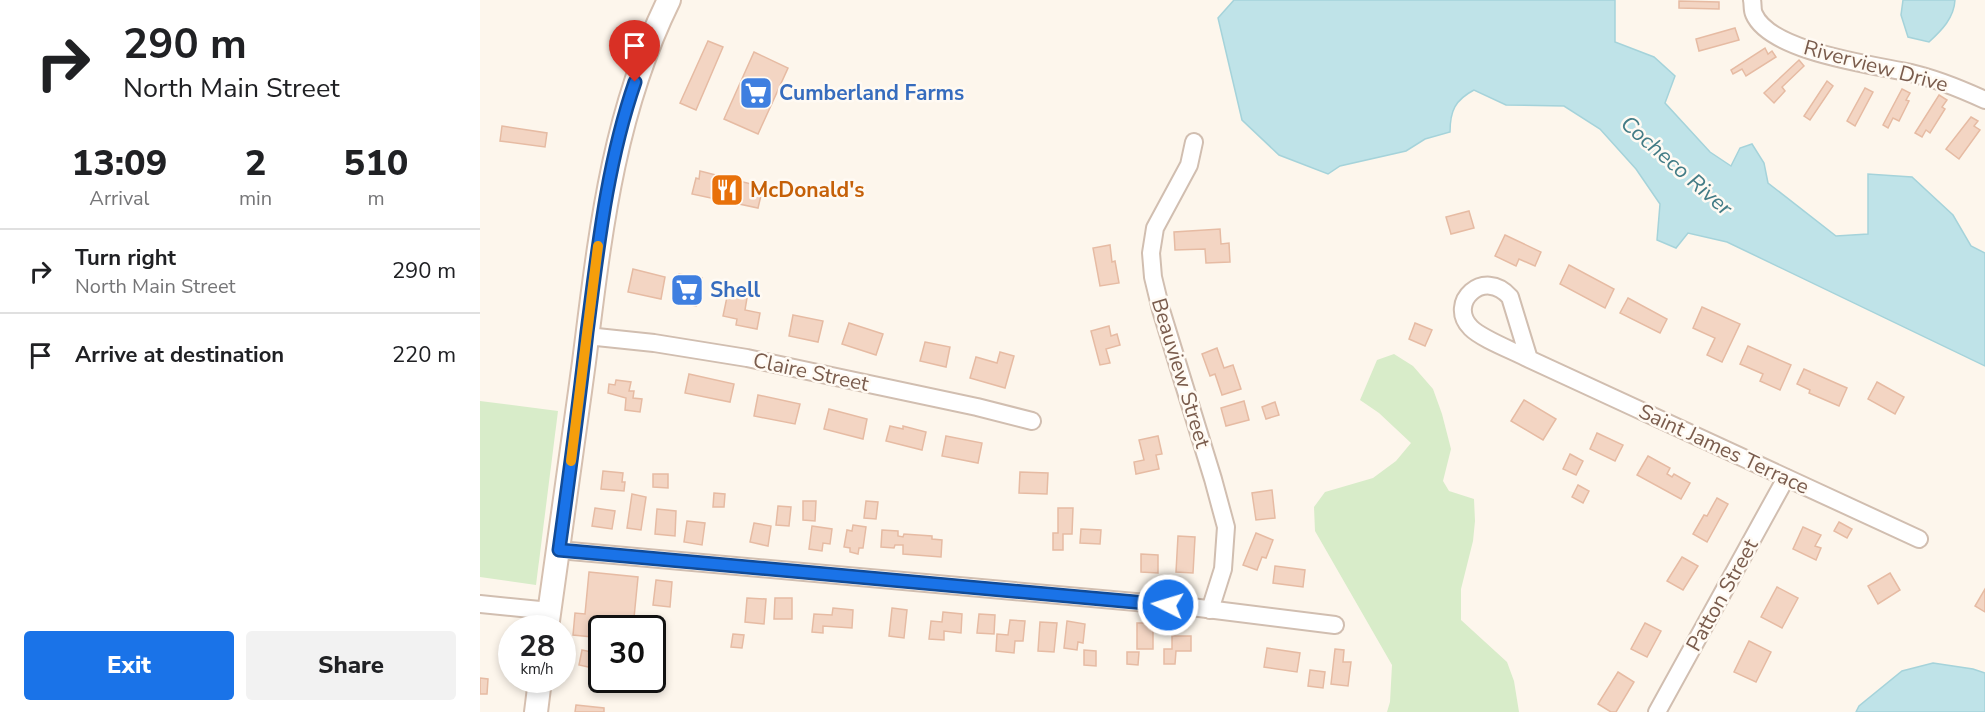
<!DOCTYPE html>
<style>
:root{--surface:#fff;--page:#f2f2f2;--text:#202124;--muted:#757577;--line:#e0e0e0;--accent:#1a73e8}
body{margin:0;font-family:"Nunito Sans",sans-serif;background:var(--page);color:var(--text);height:100vh;display:flex;flex-direction:column;font-size:22px;white-space:nowrap}
*{box-sizing:border-box;margin:0}
p{font-size:20px;color:var(--muted)}
.icon{flex:none;width:33px;height:33px;fill:none;stroke:currentColor;stroke-width:2;stroke-linecap:round;stroke-linejoin:round}
.map{position:relative;flex:1;overflow:hidden}
.sheet{display:flex;flex-direction:column;background:var(--surface);width:480px}
.sheet>*{flex:none}
.top-card{background:#fff;color:var(--text);overflow:hidden}
.speed{position:absolute;left:18px;top:615px;display:flex;gap:12px;font-size:30px;font-weight:700;text-align:center}
.speed>*{display:grid;place-content:center;width:78px;height:78px;border-radius:50%;background:var(--surface);box-shadow:0 3px 9px #0003;line-height:1}
.speed small{font-size:15px;font-weight:400}
.speed .limit{border:3px solid #111;border-radius:9px;background:#fff;color:#111}
.pin{position:absolute;display:grid;place-items:center;width:51px;height:51px;color:#fff;margin:-62px -26px;border-radius:50% 50% 50% 0;rotate:-45deg;box-shadow:0 0 6px #0007}
.pin .icon{rotate:45deg}
.me{position:absolute;width:66px;margin:-33px;rotate:275deg;stroke-linejoin:round;filter:drop-shadow(0 0 4px #0008)}
.turn{display:flex;align-items:center;gap:21px;height:126px;padding:0 24px;font-size:27px}
.turn .icon{width:78px;height:78px;stroke-width:2.5}
.turn b{display:block;font-size:42px;line-height:51px}
.eta{display:flex;justify-content:space-evenly;align-items:center;height:102px;text-align:center}
.eta b{font-size:36px;font-weight:800;line-height:42px}
.action{display:flex;gap:12px;margin-top:auto;padding:12px 24px}
.action a{flex:1;height:69px;border-radius:6px;background:var(--accent);color:#fff;font-size:24px;font-weight:800;line-height:69px;text-align:center}
.action a+a{background:var(--page);color:var(--text)}
ul{padding:0;list-style:none}
li{display:flex;align-items:center;gap:18px;height:84px;padding:0 24px;border-top:2px solid var(--line)}
li div{flex:1}
li b{display:block;font-size:22px}
li em{font-style:normal}
main{display:flex;flex:1;min-height:0}
.map>svg:first-child{display:block}
</style>
<main>
<section class="sheet">
<div class="top-card">
<div class="turn"><svg class="icon" aria-label="right" viewBox="0 0 24 24"><path d="M7 20v-9h11M14 6l5 5-5 5"/></svg><div><b>290 m</b>North Main Street</div></div>
</div>
<div class="eta">
<div><b>13:09</b><p>Arrival</p></div>
<div><b>2</b><p>min</p></div>
<div><b>510</b><p>m</p></div>
</div>
<ul>
<li><svg class="icon" aria-label="right" viewBox="0 0 24 24"><path d="M7 20v-9h11M14 6l5 5-5 5"/></svg><div><b>Turn right</b><p>North Main Street</p></div><em>290 m</em></li>
<li><svg class="icon" aria-label="arrive" viewBox="0 0 24 24"><path d="M6 21V4h12l-3 4 3 4H6"/></svg><div><b>Arrive at destination</b></div><em>220 m</em></li>
</ul>
<div class="action"><a>Exit</a><a>Share</a></div>
</section>
<div class="map">
<svg width="1505" height="712" viewBox="0 0 1505 712">
<rect width="100%" height="100%" fill="#fdf6ec"/>
<!-- green -->
<g fill="#d8ecc9">
<path d="M914,354L933,366L953,389L962,414L971,449L963,481L969,491L994,499L995,521L993,541L981,589V620L1027,662L1034,681L1039,712H907L910,702L912,665L835,531L834,507L845,492L893,478L916,461L931,443L899,413L880,400L897,360Z"/>
<path d="M0,401L78,411L56,585L0,577Z"/>
</g>
<!-- water -->
<g fill="#bfe3e8" stroke="#a5d3da" stroke-width="1.5">
<path d="M754,0H1135V42L1174,57L1195,76L1185,103L1230,152L1251,166L1260,148L1272,144L1284,163L1288,183L1356,236L1388,234V174L1432,177L1473,215L1491,246L1505,253V366L1247,242L1208,233L1196,248L1177,240L1180,204L1156,169L1120,129L1084,106L1026,105L994,90C975,100 970,111 970,132L945,139L926,151L860,166L848,174L799,155L762,120L738,18Z"/>
<path d="M1423,0H1475C1474,18 1462,30 1449,42L1428,37L1421,15Z"/>
<path d="M1453,663L1493,669L1505,673V712H1376L1379,706L1422,671Z"/>
</g>
<!-- building -->
<g fill="#f3d5c3" stroke="#e6bba3" stroke-width="1.5">
<path d="M1199,1L1239,2V9L1199,8Z"/>
<path d="M1255,28L1259,40L1219,51L1216,39Z"/>
<path d="M228,41L243,47L216,110L200,103Z"/>
<path d="M1285,48L1288,54L1292,51L1296,57L1266,76L1262,69L1253,74L1251,70Z"/>
<path d="M274,52L308,68L278,134L244,119Z"/>
<path d="M1319,60L1324,66L1302,87L1305,91L1294,103L1284,93Z"/>
<path d="M1347,81L1353,86L1330,120L1324,116Z"/>
<path d="M1385,88L1393,92L1375,126L1367,121Z"/>
<path d="M1422,89L1430,93L1426,100L1429,101L1419,121L1413,118L1408,128L1403,125Z"/>
<path d="M1459,95L1467,100L1462,107L1465,109L1450,133L1446,130L1442,137L1435,133Z"/>
<path d="M1491,117L1498,121L1494,126L1500,130L1479,159L1466,149Z"/>
<path d="M22,126L67,133L65,147L20,141Z"/>
<path d="M220,171L283,187L278,208L212,194L216,178L219,179Z"/>
<path d="M989,211L994,228L971,234L966,217Z"/>
<path d="M740,229L741,244L749,243L750,262L726,263L725,249L695,250L694,232Z"/>
<path d="M1025,235L1061,252L1055,266L1039,259L1036,266L1015,256Z"/>
<path d="M630,245L632,262L635,261L639,283L620,286L613,248Z"/>
<path d="M1089,265L1134,289L1125,308L1080,284Z"/>
<path d="M153,269L185,277L181,299L148,292Z"/>
<path d="M199,274L222,278L216,306L193,301Z"/>
<path d="M256,290L268,292L265,310L280,313L277,329L256,325L257,319L243,316L247,297L255,298Z"/>
<path d="M1148,298L1187,319L1180,333L1140,313Z"/>
<path d="M1222,307L1260,324L1242,362L1227,355L1235,338L1213,328Z"/>
<path d="M313,315L343,321L338,342L309,336Z"/>
<path d="M369,323L403,334L396,355L362,344Z"/>
<path d="M935,323L952,330L945,346L929,339Z"/>
<path d="M629,326L631,336L637,334L640,345L626,349L630,363L620,365L611,331Z"/>
<path d="M445,342L470,347L466,367L440,361Z"/>
<path d="M1268,346L1311,365L1300,390L1280,381L1283,374L1260,364Z"/>
<path d="M737,348L744,368L753,365L761,389L742,395L735,374L730,376L722,354Z"/>
<path d="M520,352L534,356L525,388L490,378L496,357L517,363Z"/>
<path d="M1324,369L1367,388L1359,406L1329,393L1330,390L1317,384Z"/>
<path d="M209,374L254,384L250,402L205,393Z"/>
<path d="M136,380L151,382L149,391H154L153,398L162,399L160,412L145,410L146,398L128,393L129,384L135,385Z"/>
<path d="M1397,382L1424,397L1415,414L1388,399Z"/>
<path d="M278,395L320,404L315,424L274,416Z"/>
<path d="M1044,400L1076,419L1063,440L1031,421Z"/>
<path d="M764,401L769,420L746,426L741,408Z"/>
<path d="M795,402L799,415L786,419L782,407Z"/>
<path d="M349,409L387,419L383,439L344,429Z"/>
<path d="M410,426L423,429V426L446,432L442,450L406,441Z"/>
<path d="M1117,433L1143,445L1135,461L1110,449Z"/>
<path d="M466,436L502,443L498,463L462,456Z"/>
<path d="M678,436L682,454L676,455L679,469L656,474L654,462L664,460L659,440Z"/>
<path d="M1090,454L1103,461L1096,475L1083,469Z"/>
<path d="M1168,456L1190,468L1187,474L1192,477L1194,474L1210,483L1201,499L1157,475Z"/>
<path d="M123,471L143,473L142,482H145L144,491L121,489Z"/>
<path d="M540,472L568,473L567,494L539,493Z"/>
<path d="M173,474H188V488L173,487Z"/>
<path d="M1098,485L1109,491L1103,503L1092,497Z"/>
<path d="M792,490L795,518L776,520L772,493Z"/>
<path d="M234,493L245,494L244,507H233Z"/>
<path d="M152,494L166,497L161,530L147,528Z"/>
<path d="M1237,498L1248,504L1227,542L1213,534L1224,515L1227,516Z"/>
<path d="M323,501H336L335,521L323,520Z"/>
<path d="M386,501L398,502L396,519L384,518Z"/>
<path d="M298,506L311,507L309,526L296,525Z"/>
<path d="M115,508L135,511L132,529L112,526Z"/>
<path d="M578,508H593L592,534H583V550H573V533H578Z"/>
<path d="M177,509L196,511L195,536L175,534Z"/>
<path d="M207,521L225,523L222,545L204,542Z"/>
<path d="M1359,522L1372,529L1367,538L1354,531Z"/>
<path d="M274,523L291,526L288,546L270,542Z"/>
<path d="M373,525L386,527L383,548H379L378,554L370,552V548L364,547L367,530L372,531Z"/>
<path d="M332,526L352,529L350,544L343,543L342,551L329,549Z"/>
<path d="M1323,527L1341,535L1335,546L1341,548L1336,560L1313,549Z"/>
<path d="M601,529L621,530L620,544L600,543Z"/>
<path d="M402,530L418,531V536L423,537L424,534L452,536V539L462,540L461,557L423,554V545H415L414,548L401,547Z"/>
<path d="M776,533L793,540L786,558L782,557L777,570L763,565Z"/>
<path d="M698,536L715,537L713,573L696,572Z"/>
<path d="M661,554L678,555V573L661,572Z"/>
<path d="M1202,557L1218,566L1203,590L1187,581Z"/>
<path d="M795,566L825,570L823,587L793,583Z"/>
<path d="M109,572L158,577L153,628H122V638L93,635L95,613L105,614Z"/>
<path d="M1410,573L1420,590L1398,604L1388,586Z"/>
<path d="M176,580L192,582L190,607L173,605Z"/>
<path d="M1297,587L1318,598L1302,628L1281,617Z"/>
<path d="M1505,589V612L1495,606Z"/>
<path d="M267,598L286,599L284,624L265,622Z"/>
<path d="M295,598H312V619H294Z"/>
<path d="M353,608L373,610L372,628L343,626V633L332,632L334,614L352,615Z"/>
<path d="M412,608L427,610L424,638L409,636Z"/>
<path d="M463,612L482,614L481,633L464,631V640L449,639L451,621L462,622Z"/>
<path d="M499,614L515,615L514,634L497,633Z"/>
<path d="M530,620L545,621L543,641H535L534,653L516,651L517,634L528,635Z"/>
<path d="M587,621L605,624L603,643L598,642L597,650L584,648Z"/>
<path d="M560,622L577,623L574,652L558,651Z"/>
<rect x="657" y="623" width="16" height="26"/>
<path d="M1165,623L1181,631L1167,657L1151,649Z"/>
<path d="M253,634L264,635L262,648L251,647Z"/>
<path d="M692,636H711V651H696L695,664H684V649H692Z"/>
<path d="M1269,641L1291,652L1276,682L1254,672Z"/>
<path d="M787,648L820,653L817,672L784,667Z"/>
<path d="M855,649L864,650L863,662H871L868,686L851,684Z"/>
<path d="M102,650L122,654V670L99,665Z"/>
<path d="M604,650L616,651V666L604,665Z"/>
<path d="M647,652H659L658,665L647,664Z"/>
<path d="M830,670L845,672L843,688L828,686Z"/>
<path d="M1138,672L1154,682L1136,712H1131L1118,704Z"/>
<path d="M0,678L8,679L7,694H0Z"/>
<path d="M96,705L124,708V712H95Z"/>
</g>
<g fill="none" stroke-linecap="round" stroke-linejoin="round">
<!-- street casing -->
<g stroke="#d1beb0" stroke-width="20">
<g id="street">
<path d="M1272,0C1273,4 1272,10 1274,14C1290,52 1395,65 1431,73C1457,79 1481,89 1505,100"/>
<path d="M714,142L709,165L675,228L671,253L673,277L681,310L733,479L746,527L743,569L730,610"/>
<path d="M107,336L174,343L267,358L497,407L552,421"/>
<path d="M1049,359L1030,297C1004,267 966,303 991,328C1002,339 1034,351 1049,359L1439,539"/>
<path d="M79,550L711,607L855,625"/>
<path d="M0,604L70,611"/>
<path d="M1177,712L1306,478"/>
</g>
</g>
<!-- secondary casing -->
<g stroke="#d6c0b0" stroke-width="26">
<g id="secondary">
<path d="M67,628C79,540 92,451 104,362C120,236 132,116 189,0"/>
<path d="M56,712L60,680"/>
</g>
</g>
<!-- street -->
<use href="#street" stroke="#fff" stroke-width="16"/>
<!-- secondary -->
<use href="#secondary" stroke="#fff" stroke-width="22"/>
</g>
<g fill="none" stroke-linecap="round" stroke-linejoin="round">
<!-- route casing -->
<g stroke="#114b97" stroke-width="15">
<path id="route" d="M155,82C127,163 118,248 107,332C99,405 89,477 79,550L688,605"/>
</g>
<!-- route -->
<use href="#route" stroke="#1a73e8" stroke-width="10"/>
<!-- slow -->
<path stroke="#f59e0b" stroke-width="10" d="M91,461L118,246"/>
</g>
<!-- icons -->
<defs>
<g id="supermarket-square" transform="scale(1.725)"><rect x="-9" y="-9" width="18" height="18" rx="4" fill="#3f7fe0" stroke="#fffaf3"/><path d="M-6-5.5h2.5l.6 2H6L4.5 2H-2.5L-4.4-4H-6ZM-1.5 3.2a1.3 1.3 0 1 0 .1 0ZM3 3.2a1.3 1.3 0 1 0 .1 0Z" fill="#fff"/></g>
<g id="restaurant-square" transform="scale(1.725)"><rect x="-9" y="-9" width="18" height="18" rx="4" fill="#e8710a" stroke="#fffaf3"/><path d="M-5-6h1v4h1v-4h1v4h1v-4h1v5L-1.5 .5V6h-2V.5L-5-1ZM5-6V6H3V1.5H1.5Q1.5-4 5-6Z" fill="#fff"/></g>
</defs>
<g fill-rule="evenodd">
<use href="#supermarket-square" x="276" y="93"/>
<use href="#restaurant-square" x="247" y="190"/>
<use href="#supermarket-square" x="207" y="290"/>
</g>
<g text-anchor="middle" stroke-width="5" stroke-linejoin="round" paint-order="stroke">
<!-- street labels -->
<g font-size="21" fill="#7a5c4d" stroke="#fffaf3">
<text transform="translate(1396 66) rotate(15)" y="7">Riverview Drive</text>
<text transform="translate(331 372) rotate(12)" y="7">Claire Street</text>
<text transform="translate(701 373) rotate(73)" y="7">Beauview Street</text>
<text transform="translate(1244 449) rotate(25)" y="7">Saint James Terrace</text>
<text transform="translate(1242 595) rotate(-61)" y="7">Patton Street</text>
</g>
<!-- shop labels -->
<g font-size="21" font-weight="bold" fill="#366cbe" stroke="#fffaf3" text-anchor="start">
<text x="299" y="100">Cumberland Farms</text>
<text x="230" y="297">Shell</text>
</g>
<!-- food labels -->
<g font-size="21" font-weight="bold" fill="#c56008" stroke="#fffaf3" text-anchor="start">
<text x="270" y="197">McDonald's</text>
</g>
<!-- water labels -->
<g font-size="22" font-style="italic" fill="#437c86" stroke="#fffaf3">
<text transform="translate(1197 165) rotate(41)" y="8">Cocheco River</text>
</g>
</g>
</svg>
<div class="speed"><div>28<small>km/h</small></div><div class="limit">30</div></div>
<div class="pin" style="left:155px;top:82px;background:#d93025"><svg class="icon" aria-label="arrive" viewBox="0 0 24 24"><path d="M6 21V4h12l-3 4 3 4H6"/></svg></div>
<svg class="me" style="left:688px;top:605px" viewBox="-20 -20 40 40"><circle r="17" fill="#1a73e8" stroke="#fff" stroke-width="3"/><path d="M0-11L8 9 0 5-8 9z" fill="#fff"/></svg>
</div>
</main>
